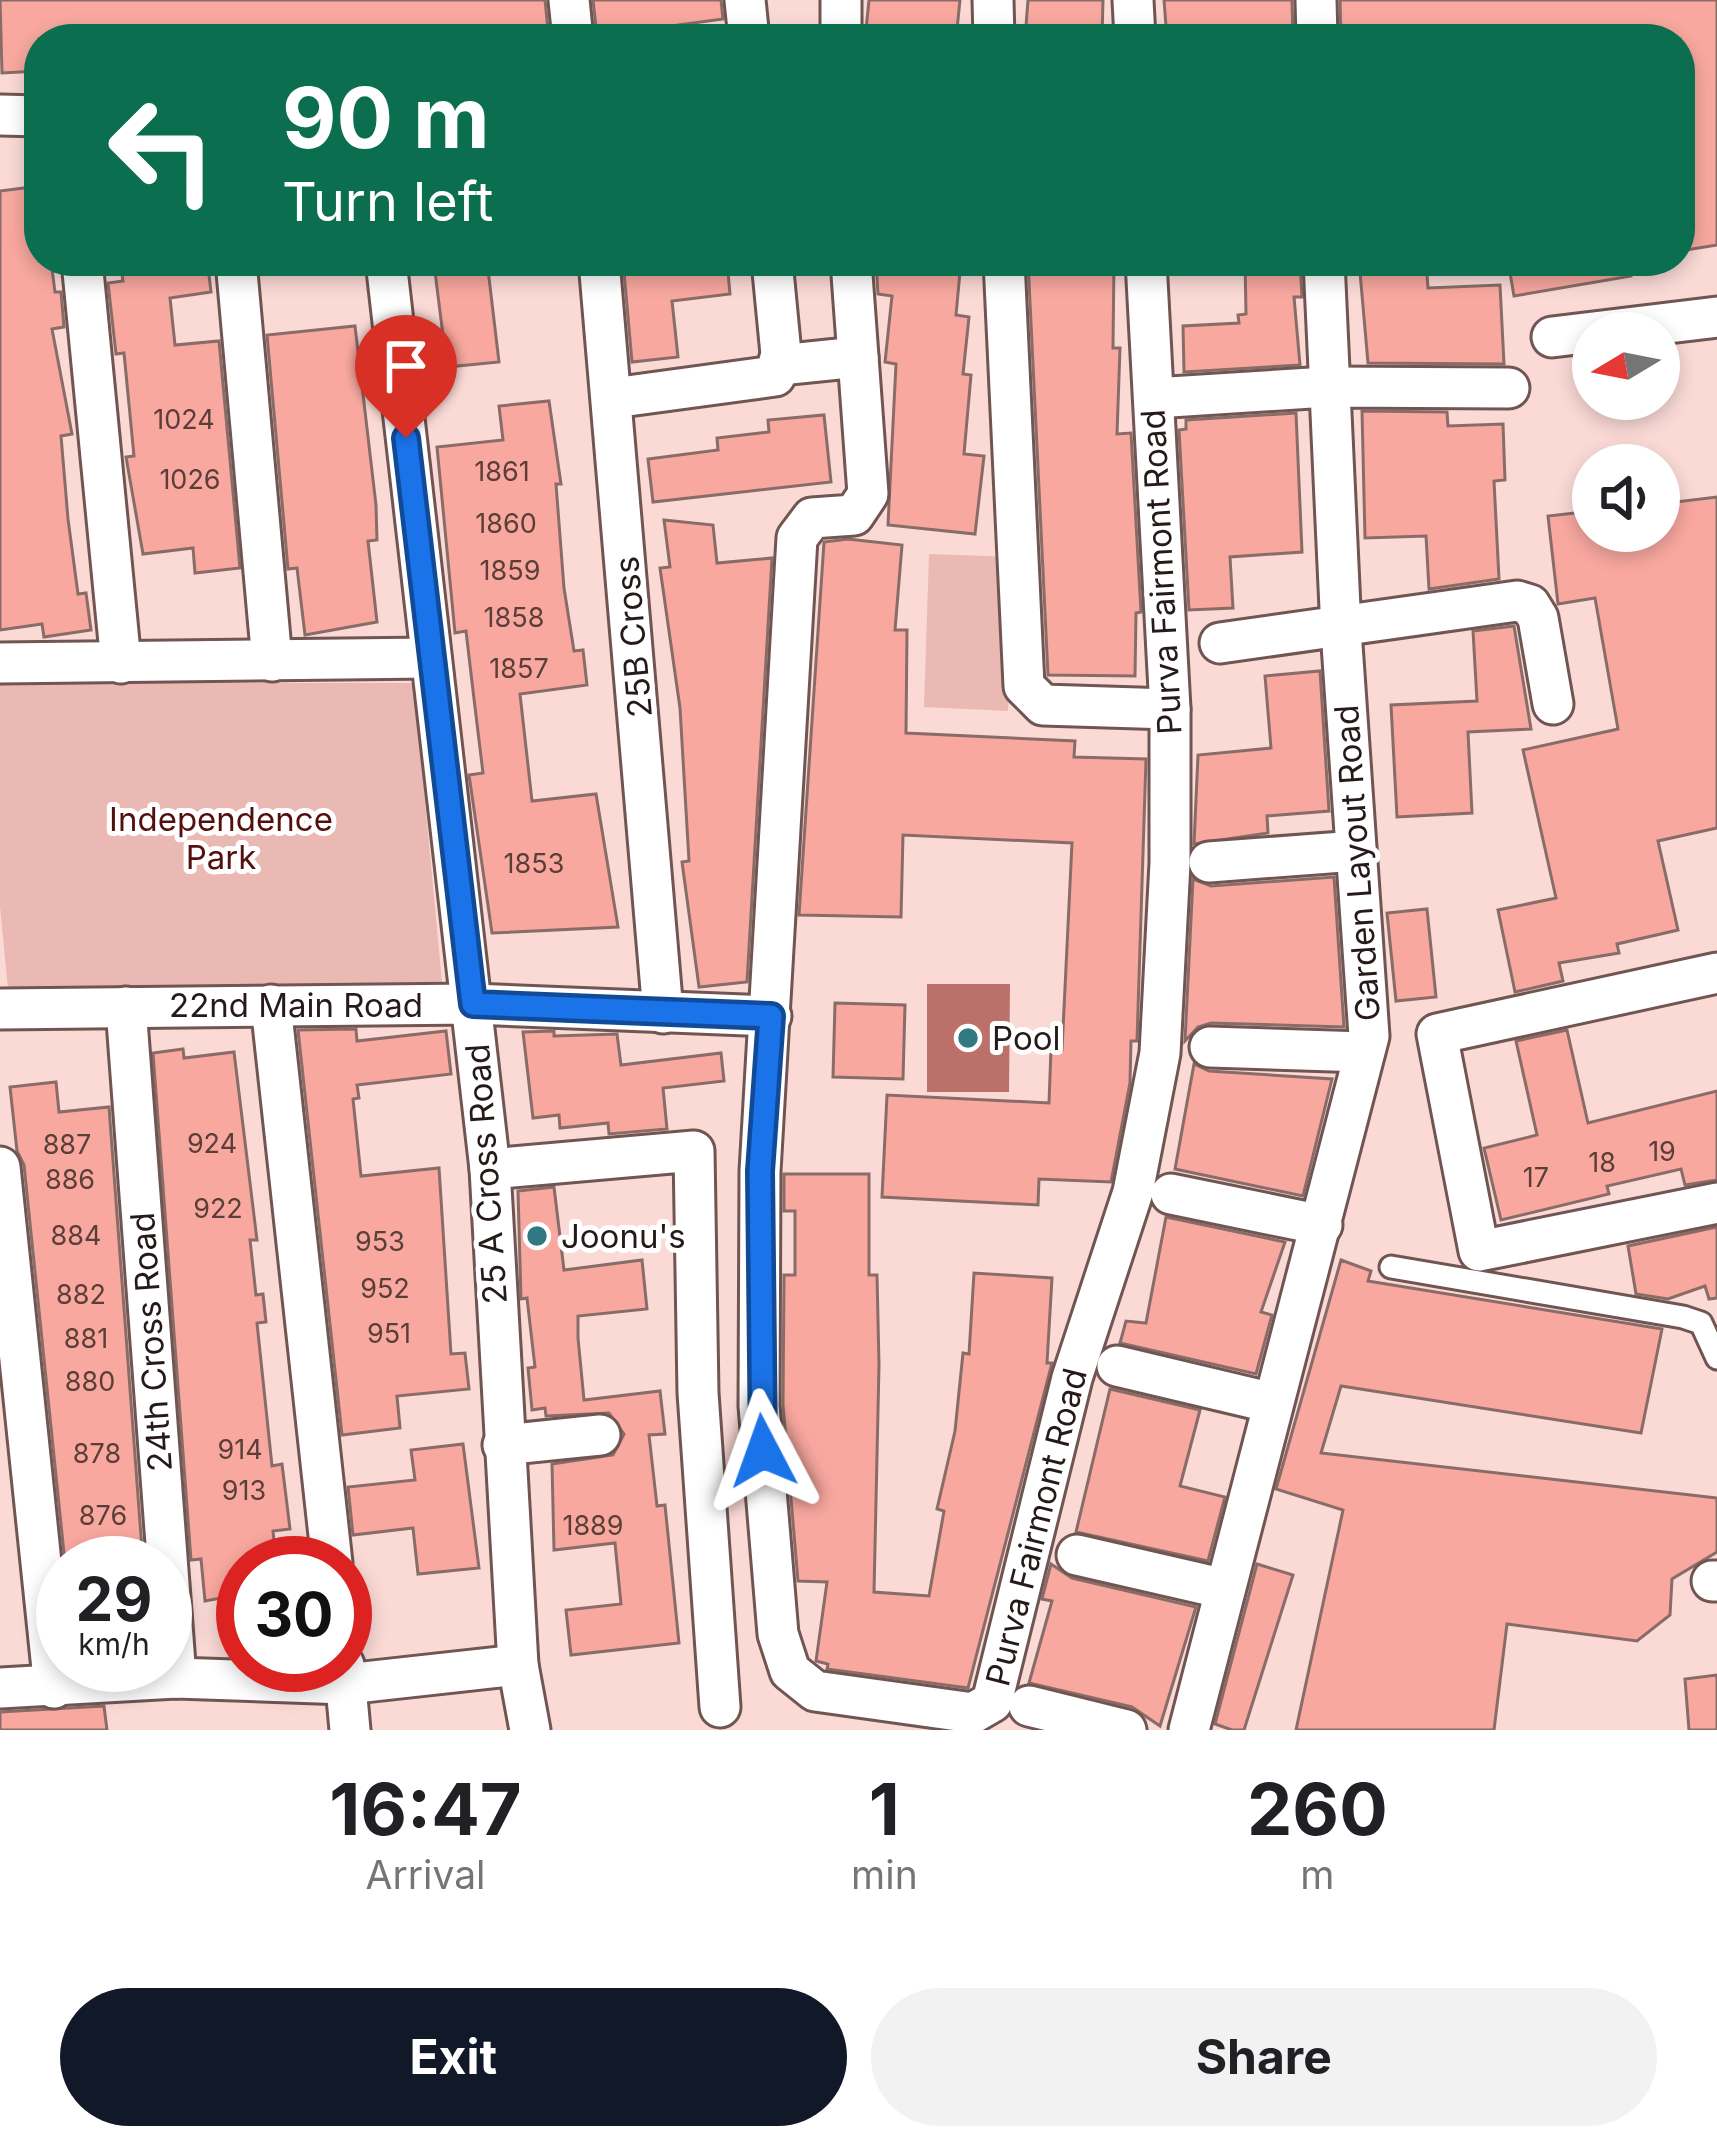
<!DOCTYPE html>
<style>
:root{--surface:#fff;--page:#f2f2f2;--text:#202124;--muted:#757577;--accent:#111827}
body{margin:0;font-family:Inter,sans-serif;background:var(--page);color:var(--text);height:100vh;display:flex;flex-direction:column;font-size:45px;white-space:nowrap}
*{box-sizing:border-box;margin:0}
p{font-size:39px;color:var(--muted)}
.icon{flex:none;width:66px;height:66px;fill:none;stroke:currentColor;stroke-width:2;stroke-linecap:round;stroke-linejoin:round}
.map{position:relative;height:1730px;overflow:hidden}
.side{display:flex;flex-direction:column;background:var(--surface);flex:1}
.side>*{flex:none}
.banner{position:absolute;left:24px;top:24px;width:1671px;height:252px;border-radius:48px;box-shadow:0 6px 18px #0003;background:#0b6e4f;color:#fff;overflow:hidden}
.needle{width:78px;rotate:260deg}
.tools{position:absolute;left:1572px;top:312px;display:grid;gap:24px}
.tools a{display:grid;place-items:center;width:108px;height:108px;border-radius:50%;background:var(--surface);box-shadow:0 6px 18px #0003;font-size:60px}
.speed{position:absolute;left:36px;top:1536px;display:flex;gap:24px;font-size:60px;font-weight:700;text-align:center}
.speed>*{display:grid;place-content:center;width:156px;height:156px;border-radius:50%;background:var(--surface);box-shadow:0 6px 18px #0003;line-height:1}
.speed small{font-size:30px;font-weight:400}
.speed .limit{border:18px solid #d22;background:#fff;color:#111}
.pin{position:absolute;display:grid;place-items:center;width:102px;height:102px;color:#fff;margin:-123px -51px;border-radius:50% 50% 50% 0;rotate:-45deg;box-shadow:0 0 12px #0007}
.pin .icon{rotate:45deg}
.me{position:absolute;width:132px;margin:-66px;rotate:356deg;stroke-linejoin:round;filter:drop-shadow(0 0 9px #0008)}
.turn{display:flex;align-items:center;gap:42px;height:252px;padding:0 60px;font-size:54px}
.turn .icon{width:156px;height:156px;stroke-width:2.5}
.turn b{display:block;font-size:84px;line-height:102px}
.eta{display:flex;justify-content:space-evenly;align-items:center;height:204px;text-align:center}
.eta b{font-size:72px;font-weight:700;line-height:84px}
.button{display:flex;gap:24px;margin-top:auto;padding:24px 60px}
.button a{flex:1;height:138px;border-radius:72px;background:var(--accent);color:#fff;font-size:48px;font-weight:700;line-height:138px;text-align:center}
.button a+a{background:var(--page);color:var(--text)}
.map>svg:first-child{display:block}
</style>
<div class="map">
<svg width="1717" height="1730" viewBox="0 0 1717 1730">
<rect width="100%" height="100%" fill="#fbdad6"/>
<!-- green -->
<g fill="#ebb9b3">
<path d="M929,554L1014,557L1008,711L924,707Z"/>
<path d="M0,683H414L443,993L8,989L0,907Z"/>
</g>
<!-- water -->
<path fill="#bb716a" d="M927,984H1010L1009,1092H927Z"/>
<!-- building -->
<g fill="#f8a89f" stroke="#896c68" stroke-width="3">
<path d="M0,0H545L549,39H39V71L2,73Z"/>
<path d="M593,0H721L723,19L597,36Z"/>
<path d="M869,0H960L956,39L866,30Z"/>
<path d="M1028,0H1103L1102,39H1025Z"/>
<path d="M1164,0H1292L1293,39H1167Z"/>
<path d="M1340,0H1717V245L1680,251V39H1341Z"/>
<path d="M32,187L39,261H51L55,292H61L64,327L52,329L72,434L61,436L68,519L78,594L86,593L91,630L44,637L42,624L0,630V191Z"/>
<path d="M120,261H157L158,272L208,267L211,292L170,298L175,345L219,341L240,568L195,573L193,548L143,554L126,457L134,456L124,353L116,354L108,283L123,281Z"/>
<path d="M487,261L499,362L447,367L434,264Z"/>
<path d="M623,261H727L730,294L672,301L678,357L632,362Z"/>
<path d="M876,261H961L956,315L969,317L963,374L971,375L964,454L984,456L975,534L888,525L896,364L885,362L892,296L878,294Z"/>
<path d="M1028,261H1114L1113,348H1120L1117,434L1131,433L1141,612L1136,613L1135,676L1048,675Z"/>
<path d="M1245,261H1300L1302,297H1294L1300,365L1184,372L1183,326L1239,323L1238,315L1246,314Z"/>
<path d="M1359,261H1426L1428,288L1500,285L1504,364L1368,363Z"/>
<path d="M1508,261H1630L1631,276L1514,296Z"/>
<path d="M355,326L376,505L377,540L368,541L377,622L305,635L297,568L288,569L267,335Z"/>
<path d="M549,401L561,484H556L564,588L574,651L583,650L587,685L520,694L532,801L596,794L618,927L492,933L469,775L483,773L474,699L466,631L455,633L437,447L503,440L499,406Z"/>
<path d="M1362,411L1447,412L1448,426L1503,424L1505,480L1494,481L1499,579L1429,589L1426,536L1365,538Z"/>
<path d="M1296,413L1302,552L1230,557L1233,608L1189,610L1179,430L1186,429V420Z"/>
<path d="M824,415L831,482L653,502L648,459L718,450L717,438L769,432L768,420Z"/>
<path d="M1717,497V828L1658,841L1678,930L1617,944L1619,953L1559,963L1563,981L1515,992L1498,910L1556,898L1523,750L1618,729L1595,598L1558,604L1548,516L1593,511V531H1659V504Z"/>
<path d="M664,520L713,525L717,563L772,558L747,982L699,987L682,862L689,861L680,708L660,568L670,567Z"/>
<path d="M848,539L902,545L895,630H907L906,733L1075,741L1074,757L1146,759L1137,1041H1131L1130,1083L1111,1182L1039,1179L1038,1205L882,1197L887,1095L1049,1103L1051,1049L1062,1050L1072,843L903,835L901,917L799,915L824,542Z"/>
<path d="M1514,626L1531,729L1468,732L1472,813L1397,817L1391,705L1477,701L1473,631Z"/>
<path d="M1320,671L1329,811L1267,816L1268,833L1194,844L1198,755L1271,748L1265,676Z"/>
<path d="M1334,877L1344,1027L1211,1023L1198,1027L1185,1041L1193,879L1211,886Z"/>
<path d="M1427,909L1436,997L1396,1001L1387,913Z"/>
<path d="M835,1003L905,1005L903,1079L833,1077Z"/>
<path d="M356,1029L357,1041L446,1031L451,1074L357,1085L359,1098L353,1099L361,1176L439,1168L451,1354L465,1353L469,1389L397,1396L400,1428L342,1435L298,1030Z"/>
<path d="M1567,1030L1588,1123L1717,1091V1180L1685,1185L1681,1169L1607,1186L1609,1194L1501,1220L1484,1148L1537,1135L1516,1041Z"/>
<path d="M554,1031V1036L617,1034L621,1065L721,1053L724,1081L663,1088L667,1129L609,1134L608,1123L560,1128L559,1115L533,1118L523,1032Z"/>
<path d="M183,1049L184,1058L234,1052L257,1240H250L256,1295L263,1294L266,1322L257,1323L272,1466L282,1464L290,1529L273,1531L276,1563H243V1594L205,1601L201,1559L191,1560L153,1053Z"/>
<path d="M1194,1064L1209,1071L1332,1079L1303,1196L1175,1169Z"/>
<path d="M56,1082L59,1112L109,1107L143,1563H65L24,1165L17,1151L10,1087Z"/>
<path d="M784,1174H869V1275H877L879,1365L874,1592L929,1596L944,1511L937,1509L955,1431L963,1353L969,1354L974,1273L1052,1278L1047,1363H1052L968,1688L827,1669L828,1664L816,1661L827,1582L798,1581L783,1405L784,1275H795V1211H784Z"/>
<path d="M554,1187L564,1270L642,1260L647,1309L578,1316V1338L584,1400L660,1391L665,1434L649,1435L657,1506L665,1505L679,1643L571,1655L566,1610L621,1604L615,1543L554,1550L552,1464L613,1455L624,1434L609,1413L546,1416L545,1408L532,1410L528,1368L535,1367L527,1298L521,1299L518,1191Z"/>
<path d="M1166,1217L1285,1242L1261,1312L1272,1315L1256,1374L1120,1343L1126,1321L1146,1323Z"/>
<path d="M1717,1227V1298L1709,1299L1705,1286L1668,1299L1636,1294L1628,1246Z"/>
<path d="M1341,1260L1371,1271L1368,1281L1662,1329L1641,1433L1341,1386L1321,1453L1717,1498V1552L1672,1579L1670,1615L1637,1641L1507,1624L1494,1730H1296L1343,1510L1276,1489Z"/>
<path d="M1110,1389L1200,1410L1180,1486L1225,1497L1208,1561L1076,1532Z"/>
<path d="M463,1444L479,1568L418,1574L413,1528L353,1535L348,1487L415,1480L411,1450Z"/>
<path d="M1051,1564L1072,1578L1196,1607L1160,1726L1132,1707L1029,1683L1052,1601L1042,1599Z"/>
<path d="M1257,1564L1293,1575L1244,1730H1232L1215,1724Z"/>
<path d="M1717,1675V1730H1689L1685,1679Z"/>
<path d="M104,1706L107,1730H0V1712Z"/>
</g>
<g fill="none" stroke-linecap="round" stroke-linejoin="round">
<!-- lane casing -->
<g stroke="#705552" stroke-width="27">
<path id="lane" d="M1391,1267L1683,1317L1701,1323L1717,1358"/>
</g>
<!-- street casing -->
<g stroke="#705552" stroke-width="45">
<g id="street">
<path d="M569,0L573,39"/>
<path d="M745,0L749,39"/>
<path d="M993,0L994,39"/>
<path d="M1133,0L1135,39"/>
<path d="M1316,0L1317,39"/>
<path d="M841,39V0"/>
<path d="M0,115L39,116"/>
<path d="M82,261L121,663"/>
<path d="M236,261L272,661"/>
<path d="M386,261L490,1169L518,1665L530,1730"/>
<path d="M599,261L663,1013"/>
<path d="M851,261L868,494L854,515L812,518L797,538L760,1171L759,1406L778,1634L790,1671L815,1691L973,1713L992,1702L1072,1378L1133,1192L1160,1053L1170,863V709L1146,261"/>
<path d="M1004,261L1024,686L1043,705L1170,709"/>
<path d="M1552,337L1717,317"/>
<path d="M780,365L858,357"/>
<path d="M1170,397L1327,387L1509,388"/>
<path d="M613,398L775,376L781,354L772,261"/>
<path d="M1220,643L1517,601L1530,605L1538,618L1553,704"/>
<path d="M0,663L431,658"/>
<path d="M1209,862L1356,851"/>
<path d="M1717,973L1437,1034L1479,1251L1717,1203"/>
<path d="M271,1005L332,1563"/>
<path d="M126,1007L176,1678"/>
<path d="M0,1009L473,1004L771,1016"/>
<path d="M1210,1047L1364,1052"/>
<path d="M0,1167L54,1688"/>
<path d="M490,1169L694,1151L698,1393L720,1707"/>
<path d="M1171,1194L1322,1225"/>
<path d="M1117,1366L1273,1403"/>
<path d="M503,1445L600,1435"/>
<path d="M1077,1555L1225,1589"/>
<path d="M1712,1581H1717"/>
<path d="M344,1665L350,1730"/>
<path d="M0,1688L176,1678L346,1684L518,1665"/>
<path d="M1029,1706L1126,1730"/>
<path d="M1189,1730L1369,1036L1341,630L1324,261"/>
</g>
</g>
<!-- lane -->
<use href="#lane" stroke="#fff" stroke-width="21"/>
<!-- street -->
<use href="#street" stroke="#fff" stroke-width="39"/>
</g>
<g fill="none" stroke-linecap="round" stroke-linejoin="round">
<!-- route casing -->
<g stroke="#114b97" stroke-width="30">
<path id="route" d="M406,438L473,1004L771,1016L760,1171L763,1451"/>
</g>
<!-- route -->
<use href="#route" stroke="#1a73e8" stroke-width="21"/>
</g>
<!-- markers -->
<g fill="#317982" stroke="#fff" stroke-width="4.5">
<circle cx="968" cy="1038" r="12"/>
<circle cx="537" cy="1236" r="12"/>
</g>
<g text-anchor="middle" stroke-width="10" stroke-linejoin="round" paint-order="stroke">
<!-- number labels -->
<g font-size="27" fill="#5a3e3a">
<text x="184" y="429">1024</text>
<text x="502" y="481">1861</text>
<text x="190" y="489">1026</text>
<text x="506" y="533">1860</text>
<text x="510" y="580">1859</text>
<text x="514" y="627">1858</text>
<text x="519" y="678">1857</text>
<text x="534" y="873">1853</text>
<text x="212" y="1153">924</text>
<text x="67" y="1154">887</text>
<text x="1662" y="1161">19</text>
<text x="1602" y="1172">18</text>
<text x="1536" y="1187">17</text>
<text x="70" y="1189">886</text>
<text x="218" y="1218">922</text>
<text x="76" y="1245">884</text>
<text x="380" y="1251">953</text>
<text x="385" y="1298">952</text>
<text x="81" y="1304">882</text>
<text x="389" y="1343">951</text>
<text x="86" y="1348">881</text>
<text x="90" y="1391">880</text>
<text x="240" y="1459">914</text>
<text x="97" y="1463">878</text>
<text x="244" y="1500">913</text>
<text x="103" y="1525">876</text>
<text x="593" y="1535">1889</text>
</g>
<!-- street labels -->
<g font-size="33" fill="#251a19" stroke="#fff">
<text transform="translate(1161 572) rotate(-93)" y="12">Purva Fairmont Road</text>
<text transform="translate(633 637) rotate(-95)" y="12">25B Cross</text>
<text transform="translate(1357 863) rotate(-94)" y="12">Garden Layout Road</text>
<text x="296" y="1017">22nd Main Road</text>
<text transform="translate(486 1174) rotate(-94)" y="12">25 A Cross Road</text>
<text transform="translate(151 1342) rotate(-94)" y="12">24th Cross Road</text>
<text transform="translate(1036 1527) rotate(-76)" y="12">Purva Fairmont Road</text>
</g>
<!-- park labels -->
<g font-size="33" fill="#54100f" stroke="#fff">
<text x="221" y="831">Independence<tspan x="221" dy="38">Park</tspan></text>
</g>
<!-- poi labels -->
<g font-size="33" fill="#251a19" stroke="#fff" text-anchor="start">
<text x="992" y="1050">Pool</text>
<text x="561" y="1248">Joonu's</text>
</g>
</g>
</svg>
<div class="tools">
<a><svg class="needle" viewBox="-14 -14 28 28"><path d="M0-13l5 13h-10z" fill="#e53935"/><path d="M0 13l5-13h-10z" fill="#757577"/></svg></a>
<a><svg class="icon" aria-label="sound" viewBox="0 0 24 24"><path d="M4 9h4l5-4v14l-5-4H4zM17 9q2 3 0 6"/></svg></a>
</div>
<div class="speed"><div>29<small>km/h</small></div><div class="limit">30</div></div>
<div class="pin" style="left:406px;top:438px;background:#d93025"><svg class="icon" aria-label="arrive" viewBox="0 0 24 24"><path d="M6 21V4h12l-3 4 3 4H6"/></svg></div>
<svg class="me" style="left:763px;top:1451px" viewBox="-20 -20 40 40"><path d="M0-17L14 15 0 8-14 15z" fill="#1a73e8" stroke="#fff" stroke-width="4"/></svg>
<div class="banner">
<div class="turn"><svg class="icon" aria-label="left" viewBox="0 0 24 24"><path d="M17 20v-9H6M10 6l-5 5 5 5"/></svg><div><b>90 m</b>Turn left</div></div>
</div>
</div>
<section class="side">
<div class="eta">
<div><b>16:47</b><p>Arrival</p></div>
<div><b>1</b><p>min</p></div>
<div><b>260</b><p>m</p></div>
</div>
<div class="button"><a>Exit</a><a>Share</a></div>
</section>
